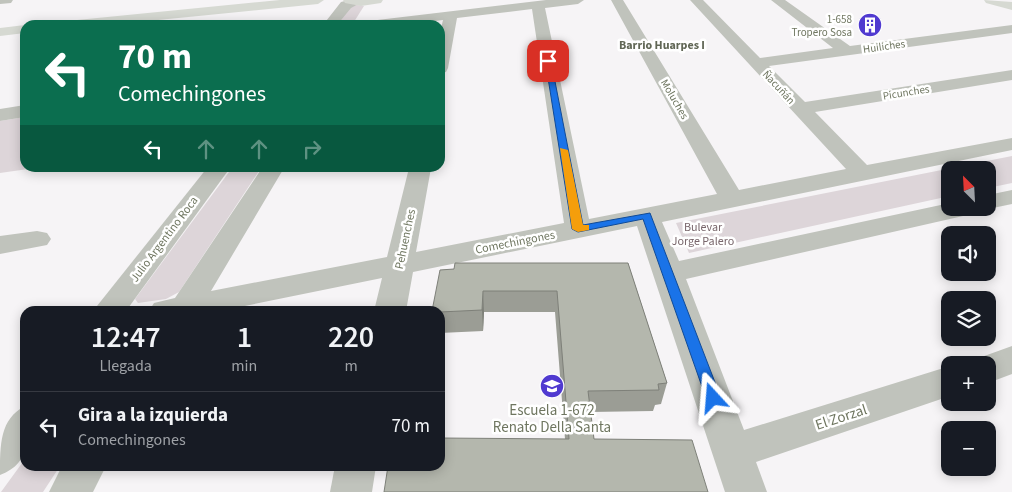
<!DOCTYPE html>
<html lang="es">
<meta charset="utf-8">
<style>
:root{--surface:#171b24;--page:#20242c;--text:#f1f3f6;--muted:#9ea1a6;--line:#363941}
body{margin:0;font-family:"Source Sans 3",sans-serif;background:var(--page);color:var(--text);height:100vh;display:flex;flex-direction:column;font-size:19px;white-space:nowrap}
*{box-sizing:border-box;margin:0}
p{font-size:16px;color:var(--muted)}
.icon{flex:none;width:28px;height:28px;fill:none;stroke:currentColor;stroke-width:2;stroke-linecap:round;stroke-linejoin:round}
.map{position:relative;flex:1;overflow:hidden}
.panel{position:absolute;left:20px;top:306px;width:425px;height:165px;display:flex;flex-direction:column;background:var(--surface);border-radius:15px;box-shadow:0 2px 12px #0003}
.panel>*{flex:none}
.hud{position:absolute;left:20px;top:20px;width:425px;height:152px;border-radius:15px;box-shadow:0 2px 12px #0003;background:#0b6e4f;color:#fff;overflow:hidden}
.needle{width:32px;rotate:336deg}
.fabs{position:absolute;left:941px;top:161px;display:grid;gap:10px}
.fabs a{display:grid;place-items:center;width:55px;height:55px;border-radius:10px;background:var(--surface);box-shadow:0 2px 12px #0003;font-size:25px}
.pin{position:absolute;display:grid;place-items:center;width:42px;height:42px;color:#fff;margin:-21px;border-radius:10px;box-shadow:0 2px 8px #0006}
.me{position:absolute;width:55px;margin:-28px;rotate:341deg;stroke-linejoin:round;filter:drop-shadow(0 0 4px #0008)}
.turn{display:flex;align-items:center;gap:18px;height:105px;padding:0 15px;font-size:22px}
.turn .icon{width:65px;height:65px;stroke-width:2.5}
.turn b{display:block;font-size:35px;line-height:42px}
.lanes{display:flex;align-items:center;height:48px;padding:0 15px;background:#0003;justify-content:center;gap:25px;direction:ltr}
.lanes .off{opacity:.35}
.eta{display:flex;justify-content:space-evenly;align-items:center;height:85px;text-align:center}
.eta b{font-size:30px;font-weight:600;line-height:35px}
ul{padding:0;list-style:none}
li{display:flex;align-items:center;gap:15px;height:70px;padding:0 15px;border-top:1px solid var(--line)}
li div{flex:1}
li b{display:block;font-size:19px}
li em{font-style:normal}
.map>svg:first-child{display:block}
</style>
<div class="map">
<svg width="1012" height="492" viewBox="0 0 1012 492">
<rect width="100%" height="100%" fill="#f6f4f6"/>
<!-- green -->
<g fill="#ddd5d9">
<path d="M357,5L364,6L352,25H336L349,6Z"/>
<path d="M25,117V168H35L0,173V121Z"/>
<path d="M1012,156V183L988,188V170H950V196L689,253L676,223Z"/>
<path d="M232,168H261L179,292L166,299L138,303L135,299Z"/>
<path d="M25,459V466H60L43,492H1Z"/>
</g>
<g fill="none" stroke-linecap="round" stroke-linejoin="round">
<!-- minor -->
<g fill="#c0c3bc" fill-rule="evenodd">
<path d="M0,0H13L11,3L0,4Z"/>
<path d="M349,0H361L362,2L351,8L337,25H323L341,2Z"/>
<path d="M546,0H584L578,4L545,8L589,219L717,194L611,0H623L739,190L846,169L690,0H703L760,58L833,48L771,0H785L850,46L1012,25V33L769,66L805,102L1012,70V80L815,112L867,165L1012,138V150L662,222L679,261L950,203V208H975L972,213L963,216L686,279L744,430L950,366V396L756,462L767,492H725L637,226L413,272L406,311H374L382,278L220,311H149L154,303L175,298L262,168H284L211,291L387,257L409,168H431L416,252L564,223L532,9L457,18L448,68L446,72L440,73V33L443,20L404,25H362L369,21Z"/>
<path d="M25,105V117L0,121V109Z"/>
<path d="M207,168H230L126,311H93Z"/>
<path d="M1012,190V204L988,209L980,208H988V195Z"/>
<path d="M37,231L47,233L51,239L47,245L0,254V236Z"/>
<path d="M1012,346V374L988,383V365H973L976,359Z"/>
<path d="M25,406C25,437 34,462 0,475C0,444 0,419 25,406Z"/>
<path d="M62,466H106L93,492H49Z"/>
<path d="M335,466H376L372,492H330Z"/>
</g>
<!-- major -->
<g fill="#d6d9d2" fill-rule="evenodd">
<path d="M280,0H324L318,4L108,25H60L67,21Z"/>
<path d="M343,0H383L381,3L361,6L345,3Z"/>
<path d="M25,25V33L0,36V28Z"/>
</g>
<!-- highway -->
<path fill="#d6d9d2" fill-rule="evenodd" d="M984,0L1012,2V10L986,3Z"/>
</g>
<!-- wall -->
<path fill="#9b9d95" d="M628,263L667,383L661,404L655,405L653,411L590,412L594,439H565L555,312H484L483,331L440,333V270Z"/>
<!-- shaded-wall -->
<path fill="#7e8079" d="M483,291L484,312L483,331L482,310Z"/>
<!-- building -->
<path fill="#b4b7ad" stroke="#7e8079" d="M455,263H628L667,383L658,384L659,390L588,391L594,439L692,440L708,492H384L388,466H440V438L569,439L557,291H483L482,310L440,312L432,311L440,270L454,269Z"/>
<!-- route -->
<path fill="#1a73e8" stroke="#114b97" d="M545,59L551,61L583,225L650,213L721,398L719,403L713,405L708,403L706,398L643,219L578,232L572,229Z"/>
<!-- slow -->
<path fill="#f59e0b" d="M560,148L568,150L583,225H589V230L578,232L572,229Z"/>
<!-- icons -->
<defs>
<g id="building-disc" transform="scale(1.25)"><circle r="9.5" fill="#503ad0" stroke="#fff"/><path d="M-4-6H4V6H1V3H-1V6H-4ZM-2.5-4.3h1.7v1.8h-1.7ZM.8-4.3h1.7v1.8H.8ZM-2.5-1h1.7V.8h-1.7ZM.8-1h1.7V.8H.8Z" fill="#fff"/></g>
<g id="school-disc" transform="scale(1.25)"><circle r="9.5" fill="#503ad0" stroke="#fff"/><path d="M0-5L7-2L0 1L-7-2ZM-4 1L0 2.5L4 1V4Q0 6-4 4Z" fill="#fff"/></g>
</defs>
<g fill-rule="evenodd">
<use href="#building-disc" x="870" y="25"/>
<use href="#school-disc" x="552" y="386"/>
</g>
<g text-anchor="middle" stroke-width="5" stroke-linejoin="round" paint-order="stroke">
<!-- far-poi labels -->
<g font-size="11" fill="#6f7660" stroke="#fff" text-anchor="end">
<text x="852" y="23">1-658<tspan x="852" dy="13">Tropero Sosa</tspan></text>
</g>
<!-- far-street labels -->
<g font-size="11" fill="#6f7660" stroke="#fff">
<text transform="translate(884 46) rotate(-8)" y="4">Huiliches</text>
<text transform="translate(779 87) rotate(47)" y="4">Ñacuñán</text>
<text transform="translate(906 92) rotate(-9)" y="4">Picunches</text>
<text transform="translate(675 99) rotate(60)" y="4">Moluches</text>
</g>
<!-- far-quarter labels -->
<g font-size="12" font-weight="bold" fill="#616756" stroke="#fff">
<text x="662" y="49">Barrio Huarpes I</text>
</g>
<!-- park labels -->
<g font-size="12" fill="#79676c" stroke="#fff">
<text x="703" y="231">Bulevar<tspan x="703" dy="14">Jorge Palero</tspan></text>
</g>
<!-- street labels -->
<g font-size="12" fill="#6f7660" stroke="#fff">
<text transform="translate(164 239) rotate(-53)" y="4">Julio Argentino Roca</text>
<text transform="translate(405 239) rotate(-78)" y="4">Pehuenches</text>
<text transform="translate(515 242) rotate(-11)" y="4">Comechingones</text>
</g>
<!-- near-poi labels -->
<g font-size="15" fill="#6f7660" stroke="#fff">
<text x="552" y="415">Escuela 1-672<tspan x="552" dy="17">Renato Della Santa</tspan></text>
</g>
<!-- near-street labels -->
<g font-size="15" fill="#6f7660" stroke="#fff">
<text transform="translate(841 417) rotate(-18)" y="5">El Zorzal</text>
</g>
</g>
</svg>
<div class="fabs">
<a><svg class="needle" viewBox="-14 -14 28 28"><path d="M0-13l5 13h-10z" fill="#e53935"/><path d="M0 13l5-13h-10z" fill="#9ea1a6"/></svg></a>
<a><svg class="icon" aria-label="sound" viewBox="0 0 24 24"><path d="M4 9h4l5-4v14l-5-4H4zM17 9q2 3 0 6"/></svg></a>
<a><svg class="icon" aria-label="layers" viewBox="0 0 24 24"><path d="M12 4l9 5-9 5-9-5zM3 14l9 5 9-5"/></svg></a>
<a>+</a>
<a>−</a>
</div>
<div class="pin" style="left:548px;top:61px;background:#d93025"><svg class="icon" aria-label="arrive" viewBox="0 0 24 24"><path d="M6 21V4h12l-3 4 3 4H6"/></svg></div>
<svg class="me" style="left:713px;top:398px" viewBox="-20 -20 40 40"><path d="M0-17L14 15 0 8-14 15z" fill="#1a73e8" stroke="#fff" stroke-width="4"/></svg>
<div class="hud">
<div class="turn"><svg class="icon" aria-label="left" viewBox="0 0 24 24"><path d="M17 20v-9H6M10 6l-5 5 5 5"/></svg><div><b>70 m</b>Comechingones</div></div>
<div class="lanes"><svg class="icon" aria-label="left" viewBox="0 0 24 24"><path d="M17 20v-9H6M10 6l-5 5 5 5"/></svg><svg class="icon off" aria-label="ahead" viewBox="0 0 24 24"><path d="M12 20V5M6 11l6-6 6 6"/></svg><svg class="icon off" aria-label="ahead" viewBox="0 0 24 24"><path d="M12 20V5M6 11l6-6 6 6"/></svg><svg class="icon off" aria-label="right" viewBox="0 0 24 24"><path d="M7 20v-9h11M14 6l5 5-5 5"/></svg></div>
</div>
<section class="panel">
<div class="eta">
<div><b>12:47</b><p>Llegada</p></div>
<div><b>1</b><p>min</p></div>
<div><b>220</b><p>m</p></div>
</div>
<ul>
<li><svg class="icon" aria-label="left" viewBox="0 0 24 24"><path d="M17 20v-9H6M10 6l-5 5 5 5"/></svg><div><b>Gira a la izquierda</b><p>Comechingones</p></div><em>70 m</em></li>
</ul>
</section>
</div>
